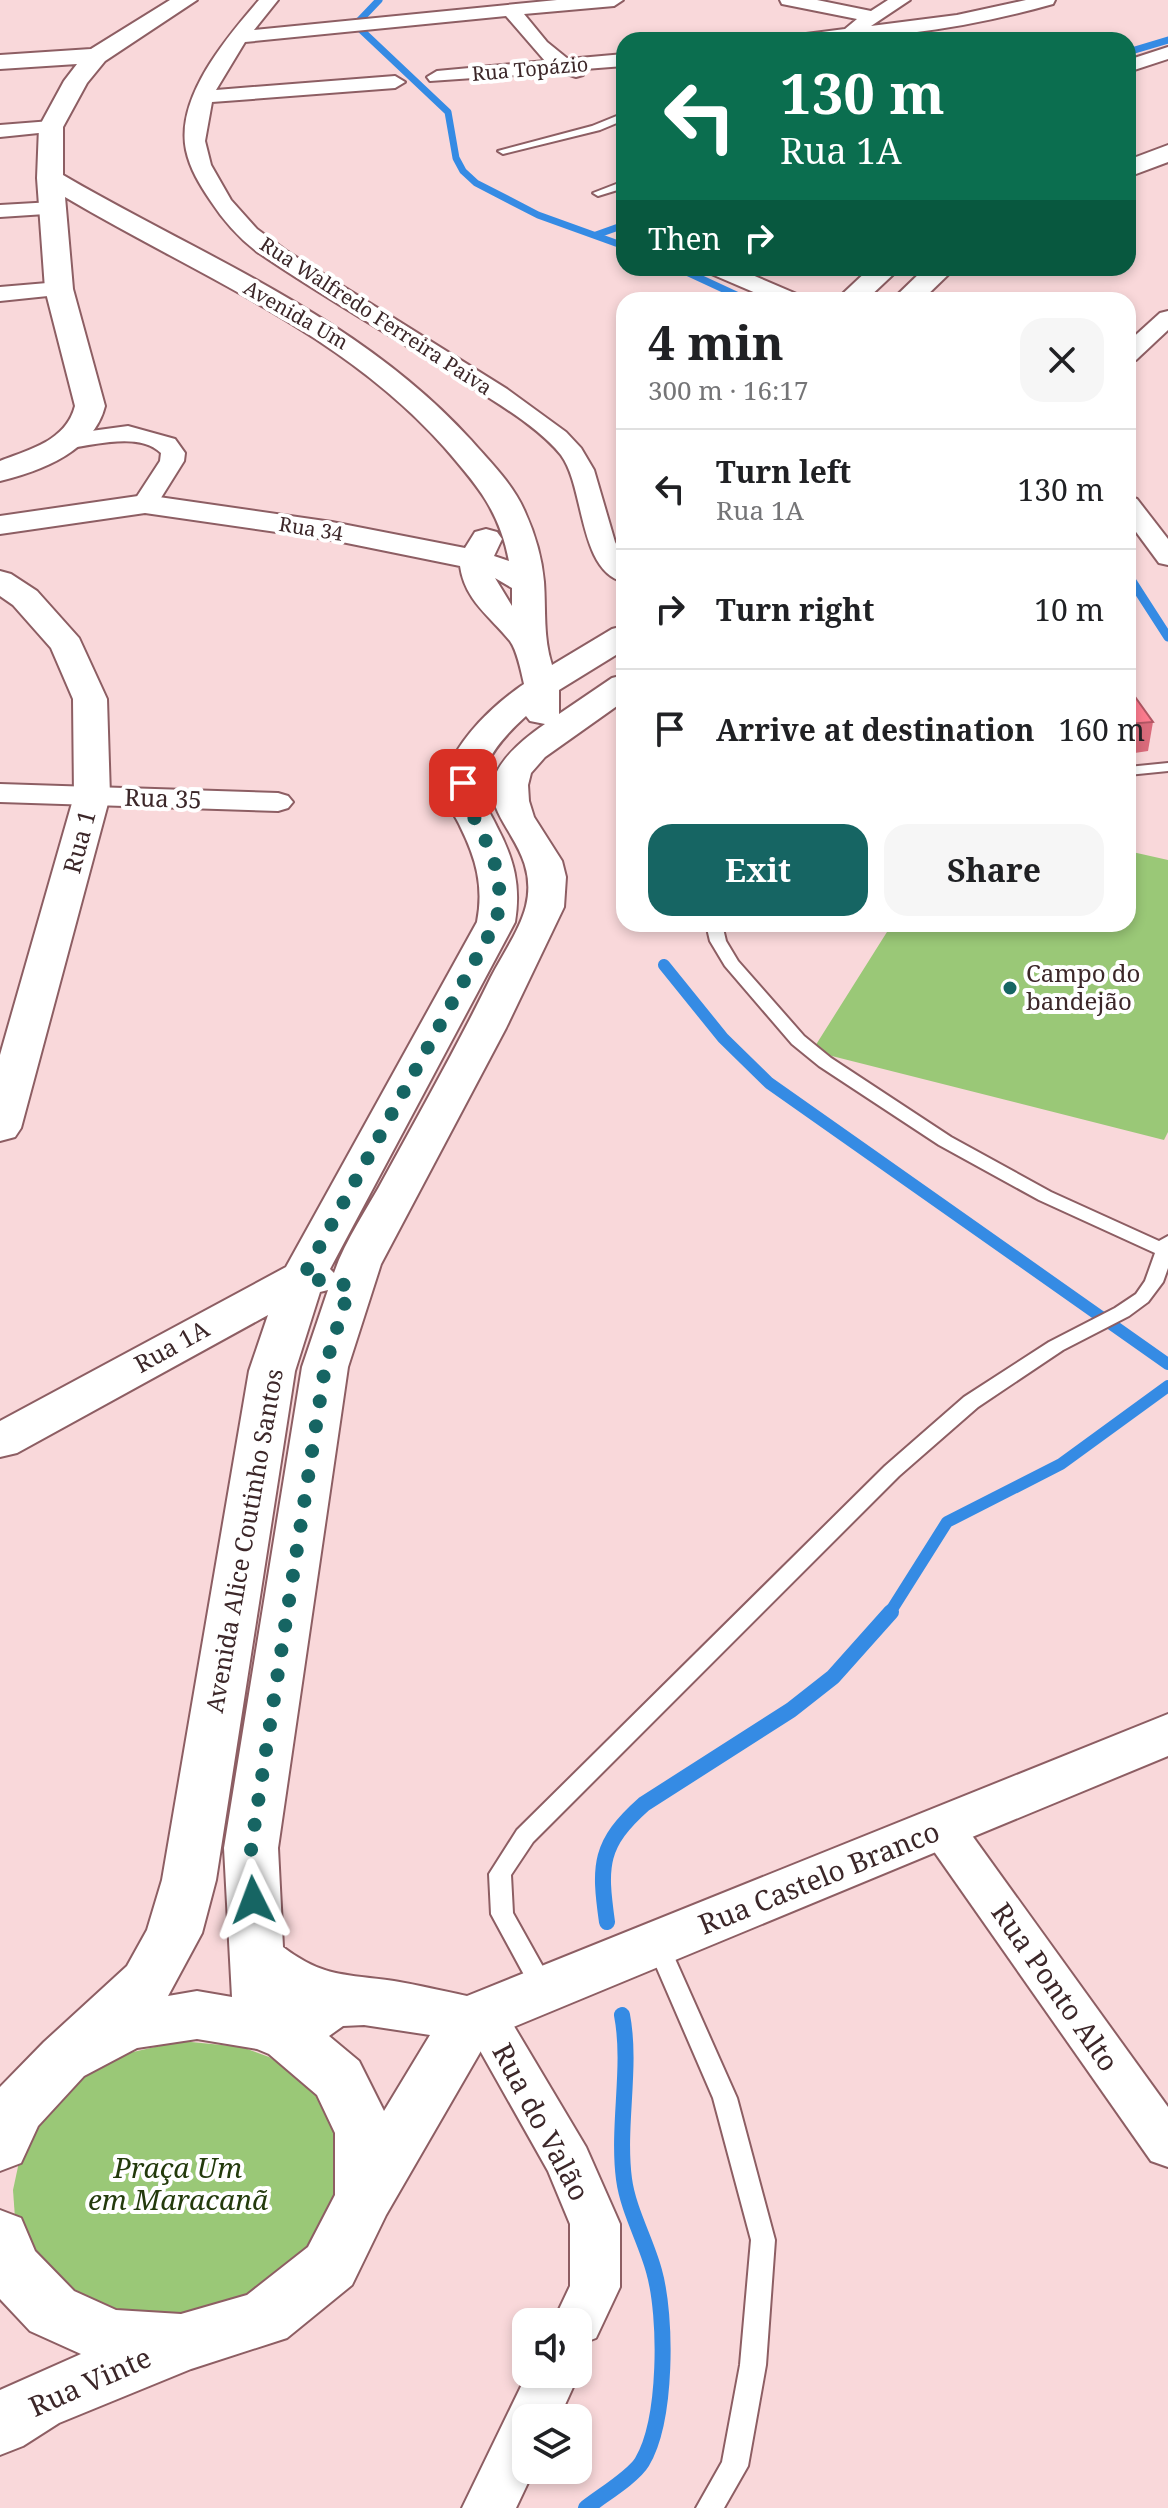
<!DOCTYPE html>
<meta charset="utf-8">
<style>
:root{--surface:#fff;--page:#f6f6f6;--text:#202124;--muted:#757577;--line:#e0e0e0;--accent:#166563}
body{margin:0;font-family:"Noto Serif",serif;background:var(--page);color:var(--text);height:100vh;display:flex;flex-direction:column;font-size:30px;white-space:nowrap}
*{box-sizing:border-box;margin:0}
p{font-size:26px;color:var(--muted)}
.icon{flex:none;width:44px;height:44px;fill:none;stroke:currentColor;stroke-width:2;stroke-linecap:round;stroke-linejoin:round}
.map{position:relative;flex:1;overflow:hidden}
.drawer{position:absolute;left:616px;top:292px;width:520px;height:640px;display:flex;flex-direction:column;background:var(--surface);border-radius:24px;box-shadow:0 4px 12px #0003}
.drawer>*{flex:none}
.banner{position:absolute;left:616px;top:32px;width:520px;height:244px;border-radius:24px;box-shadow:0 4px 12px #0003;background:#0b6e4f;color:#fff;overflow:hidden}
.buttons{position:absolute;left:512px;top:2308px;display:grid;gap:16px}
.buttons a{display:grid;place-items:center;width:80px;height:80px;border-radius:16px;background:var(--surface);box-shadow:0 4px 12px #0003;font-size:40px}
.pin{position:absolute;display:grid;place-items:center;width:68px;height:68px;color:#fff;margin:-34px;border-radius:16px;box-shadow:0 4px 12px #0006}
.me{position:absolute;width:88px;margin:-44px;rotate:357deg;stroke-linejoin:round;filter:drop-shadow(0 0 6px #0008)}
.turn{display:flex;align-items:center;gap:28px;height:168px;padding:0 32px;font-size:36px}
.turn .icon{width:104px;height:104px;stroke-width:2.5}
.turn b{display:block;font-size:56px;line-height:68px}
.then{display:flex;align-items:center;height:76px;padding:0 32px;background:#0003;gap:16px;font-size:30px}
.round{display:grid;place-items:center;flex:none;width:84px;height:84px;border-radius:24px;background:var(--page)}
.headline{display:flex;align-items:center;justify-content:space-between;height:136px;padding:0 32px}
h1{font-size:48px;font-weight:700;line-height:60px}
.button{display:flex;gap:16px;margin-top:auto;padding:16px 32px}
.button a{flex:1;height:92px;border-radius:24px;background:var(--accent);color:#fff;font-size:32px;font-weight:700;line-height:92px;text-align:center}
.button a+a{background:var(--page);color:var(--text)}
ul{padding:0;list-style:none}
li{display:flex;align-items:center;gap:24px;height:120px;padding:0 32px;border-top:2px solid var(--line)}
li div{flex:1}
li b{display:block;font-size:30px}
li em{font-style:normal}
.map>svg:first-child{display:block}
</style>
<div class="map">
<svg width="1168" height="2508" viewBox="0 0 1168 2508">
<rect width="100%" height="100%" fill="#f9d8da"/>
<!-- green -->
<g fill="#9ac877">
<path d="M1128,851L1168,860V1132L1164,1140L812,1051L892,924H1128Z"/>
<path d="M181,2041L242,2047L269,2057L293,2072L313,2091L329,2114L339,2140L343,2166L332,2222L271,2294L143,2327L57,2291L15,2218L13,2190L19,2162L29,2135L67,2088L91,2069L120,2055Z"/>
</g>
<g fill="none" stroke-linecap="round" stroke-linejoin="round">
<!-- stream-far3 -->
<g stroke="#358be4" stroke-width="7">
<path d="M379,0L359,21L358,27L448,112L456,158L463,171L476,183L538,215L624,246"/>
<path d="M1128,52L1168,40"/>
<path d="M596,235L624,225"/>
<path d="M678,268L747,300"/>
</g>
<!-- stream-far2 -->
<path stroke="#358be4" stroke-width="9" d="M1128,575L1168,637"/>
<!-- stream-far1 -->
<g stroke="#358be4" stroke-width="12">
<path d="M664,965L723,1038L769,1083L1168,1364"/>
<path d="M889,1614L947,1522L1061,1464L1168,1386"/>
</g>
<!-- stream -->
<g stroke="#358be4" stroke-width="16">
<path d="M607,1922C599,1865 599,1844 644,1804L791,1710L833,1677L891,1612"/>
<path d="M586,2508C601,2496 633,2477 642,2462C667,2420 667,2317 654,2271C646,2241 628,2210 624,2179C617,2125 632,2067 622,2015"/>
</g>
<!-- lane casing -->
<g stroke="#8d5e63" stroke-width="4">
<g id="lane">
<path d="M624,113V120L600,130L503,154L498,151L592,126Z"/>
<path d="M624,181V188L598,196L593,193Z"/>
<path d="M1168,763V771L1128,775V767Z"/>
<path d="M706,924H722L726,941L738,961L804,1036L831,1058L951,1137L1051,1192L1159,1241L1168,1236V1268L1163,1282L1148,1302L1129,1316L1063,1350L978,1407L899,1476L533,1842L511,1875L513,1913L556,1990L552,1997L544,2000L536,1997L491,1914L489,1874L517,1830L885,1466L964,1397L1049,1342L1115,1308L1136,1294L1145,1281L1155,1253L1039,1200L939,1145L819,1066L792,1044L725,966L710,941Z"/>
<path d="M657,1934L665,1936L668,1943L737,2098L775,2240L766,2365L748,2466L724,2508H696L722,2462L740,2365L751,2240L713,2098L646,1943L649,1936Z"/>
</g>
</g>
<!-- street casing -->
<g stroke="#8d5e63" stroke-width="4">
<g id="street">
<path d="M259,0H278L254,30L557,0H623L614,6L524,14L547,42L568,59L624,54V66L585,69L583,75L576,77L561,72L430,81L427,77L437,71L545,61L506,16L245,42L216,90L395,76L405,82L395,88L212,102L205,141L211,165L231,200L257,229L288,252L507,389L566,432L581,448L594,470L615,542L624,558V582C578,571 585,487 561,455C539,428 503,407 474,388C402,341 327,300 256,251C238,237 223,220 210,200C200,185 190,169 186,150C175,97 228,36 259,0Z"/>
<path d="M780,0H817L871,11L888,0H910L871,26L957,15L1026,0H1055L1053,4C969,28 883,40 796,40L806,34L845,29L857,19L782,4Z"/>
<path d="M1168,47V59L1128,72V60Z"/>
<path d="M51,121L61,127L58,131L0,137V125Z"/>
<path d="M53,202L64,208L61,213L0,217V205Z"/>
<path d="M706,268H736L799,295L802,300H772L709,273Z"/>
<path d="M59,282L67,284L70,289L67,294L0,301V287Z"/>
<path d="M1168,311V330L1136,360L1128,362V342L1160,313Z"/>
<path d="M128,426L175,439L185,453L184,461L154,509H136L132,504L160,461L161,453C139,432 96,445 69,448L60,446L57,441L60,436L69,434Z"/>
<path d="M1128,496L1137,499L1168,539V565L1159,563L1128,521Z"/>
<path d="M0,784L278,793L288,796L293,802L288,808L278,811L0,802Z"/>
<path d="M942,1811L958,1816L1168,2107V2167L1151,2161L926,1840L920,1828L926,1816Z"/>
<path d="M483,1996L499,2001L586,2147L620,2224V2287L596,2338L578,2345V2322H553L570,2286V2224L548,2171L460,2015L467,2001Z"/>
<path d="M578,2372L579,2374L559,2418H526V2470H534L516,2508H462L527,2374Z"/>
</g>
</g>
<!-- secondary casing -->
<g stroke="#8d5e63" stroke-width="4">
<g id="secondary">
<path d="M170,0H197L105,61L87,83L63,127V175C205,258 358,316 471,440C491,463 513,484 525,512C535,534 542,558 544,582C546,610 543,637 552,665L612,629L624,626V650L559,690V714L612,678L624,675V701L545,757L531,773L528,785L529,801L534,817L562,861L566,877L564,907L506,1028L381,1264L348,1367L278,1848L283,1947C324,1978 346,1974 394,1981C418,1985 443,1991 467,1996L1168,1714V1756L489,2037L386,2215L352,2285L287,2338L191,2369L59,2423L23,2446L0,2455V2390L81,2354L30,2331L0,2299V2210L21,2218L35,2251L74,2291L116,2310L181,2314L247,2295L308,2247L335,2195V2133L317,2095L269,2054L257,2049L197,2039L137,2048L84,2076L38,2126L21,2163L0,2171V2087L44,2042L127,1966L147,1930L162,1880L249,1371L268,1315L17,1453L0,1457V1421L286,1267L477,922C484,886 476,858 460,826C456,817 448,807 446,798C437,755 493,705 524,684C521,671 517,650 510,641C490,616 465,601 460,566L332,540L145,513L0,534V516L145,495L332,522L465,548L475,532L486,529L497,532L502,539L494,556L509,561C499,510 477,485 444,447C341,331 196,275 65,197L73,289L105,406C94,451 41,471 0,481V461C30,449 66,441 75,406L45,289L37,178L39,127L64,81L77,64L0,69V55L91,49ZM495,578L512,588V606ZM526,716L530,721L545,724C428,805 546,824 526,906C520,930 502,955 491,977C458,1045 421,1110 385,1176C368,1208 345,1240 334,1273L330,1269L515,922C521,886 514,859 497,827C493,818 487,809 483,800C473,768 505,735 526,716ZM328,1290L302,1367L224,1848L232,1997L197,1991L168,1996L202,1933L216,1880L295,1371L320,1292ZM364,2025L430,2035L384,2111L359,2061L329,2036L343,2026Z"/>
<path d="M1168,145V162L1128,177V160Z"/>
<path d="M870,268H900L866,300H836Z"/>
<path d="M925,268H955L922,300H892Z"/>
<path d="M0,571L11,574L37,591L79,638L107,699L110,796L21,1128L15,1137L0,1141V1055L74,796L73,699L51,648L13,605L0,596Z"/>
</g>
</g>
<!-- lane -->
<use href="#lane" fill="#fff" fill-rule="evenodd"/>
<!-- street -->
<use href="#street" fill="#fff" fill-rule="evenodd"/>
<!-- secondary -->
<use href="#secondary" fill="#fff" fill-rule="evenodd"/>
</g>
<!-- wall -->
<path fill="#da6b7b" d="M1128,687L1153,722L1148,751L1128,754Z"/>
<!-- building -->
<path fill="#fd7c8f" stroke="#b15764" stroke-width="2" d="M1128,687L1153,722L1128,724Z"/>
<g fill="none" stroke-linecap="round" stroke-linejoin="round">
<!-- route -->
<path stroke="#166563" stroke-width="14" stroke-dasharray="0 25.2" d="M253,1900L251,1848L325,1367L350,1286L303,1277L496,922C508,870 485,842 464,797L463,783"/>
</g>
<!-- markers -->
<circle fill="#166563" stroke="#fff" stroke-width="3" cx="1010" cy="988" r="8"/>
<g text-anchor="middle" stroke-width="8" stroke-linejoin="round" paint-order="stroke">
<!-- far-street labels -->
<g font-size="20" fill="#3c2729" stroke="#fff">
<text transform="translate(530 69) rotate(-5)" y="7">Rua Topázio</text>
<text transform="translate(296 315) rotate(30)" y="7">Avenida Um</text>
<text transform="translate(376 316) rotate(33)" y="7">Rua Walfredo Ferreira Paiva</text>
<text transform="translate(311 529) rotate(9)" y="7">Rua 34</text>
</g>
<!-- street labels -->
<g font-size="24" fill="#3c2729" stroke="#fff">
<text transform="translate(163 799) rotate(2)" y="8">Rua 35</text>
<text transform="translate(80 842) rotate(-75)" y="8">Rua 1</text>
<text transform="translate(172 1347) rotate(-29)" y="8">Rua 1A</text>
<text transform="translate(245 1541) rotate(-80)" y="8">Avenida Alice Coutinho Santos</text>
</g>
<!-- poi labels -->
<g font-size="24" fill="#3c2729" stroke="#fff" text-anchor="start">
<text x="1026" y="982">Campo do<tspan x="1026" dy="28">bandejão</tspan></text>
</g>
<!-- near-street labels -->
<g font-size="28" fill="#3c2729" stroke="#fff">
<text transform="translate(819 1878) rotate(-22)" y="10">Rua Castelo Branco</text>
<text transform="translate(1055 1987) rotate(55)" y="10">Rua Ponto Alto</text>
<text transform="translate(541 2122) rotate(62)" y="10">Rua do Valão</text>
<text transform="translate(90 2382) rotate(-24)" y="10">Rua Vinte</text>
</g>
<!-- near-park labels -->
<g font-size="28" font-style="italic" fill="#233a0c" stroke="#fff">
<text x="178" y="2178">Praça Um<tspan x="178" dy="32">em Maracanã</tspan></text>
</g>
</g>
</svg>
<div class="buttons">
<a><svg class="icon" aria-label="sound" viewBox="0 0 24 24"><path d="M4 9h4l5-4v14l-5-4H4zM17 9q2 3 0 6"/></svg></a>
<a><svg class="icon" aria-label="layers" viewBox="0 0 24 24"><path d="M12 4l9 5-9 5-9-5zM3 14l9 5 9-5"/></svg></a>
</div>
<div class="pin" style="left:463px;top:783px;background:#d93025"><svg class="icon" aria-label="arrive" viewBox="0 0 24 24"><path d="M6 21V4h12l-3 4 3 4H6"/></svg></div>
<svg class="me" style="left:253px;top:1900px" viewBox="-20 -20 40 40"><path d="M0-17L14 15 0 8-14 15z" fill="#166563" stroke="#fff" stroke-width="4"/></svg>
<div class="banner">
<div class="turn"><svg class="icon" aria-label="left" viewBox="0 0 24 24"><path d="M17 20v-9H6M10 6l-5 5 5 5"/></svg><div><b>130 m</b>Rua 1A</div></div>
<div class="then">Then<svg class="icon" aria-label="right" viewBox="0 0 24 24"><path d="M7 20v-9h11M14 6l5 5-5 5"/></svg></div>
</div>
<section class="drawer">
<div class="headline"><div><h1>4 min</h1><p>300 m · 16:17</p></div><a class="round"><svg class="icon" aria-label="close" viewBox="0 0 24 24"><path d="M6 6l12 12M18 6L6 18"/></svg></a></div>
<ul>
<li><svg class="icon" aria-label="left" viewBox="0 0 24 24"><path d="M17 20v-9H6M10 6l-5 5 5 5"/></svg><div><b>Turn left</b><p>Rua 1A</p></div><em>130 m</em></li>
<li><svg class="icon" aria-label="right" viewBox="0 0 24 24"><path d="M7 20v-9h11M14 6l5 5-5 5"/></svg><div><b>Turn right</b></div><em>10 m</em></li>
<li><svg class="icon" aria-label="arrive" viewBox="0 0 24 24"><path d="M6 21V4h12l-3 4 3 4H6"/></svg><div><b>Arrive at destination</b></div><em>160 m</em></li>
</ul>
<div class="button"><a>Exit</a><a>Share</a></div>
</section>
</div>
